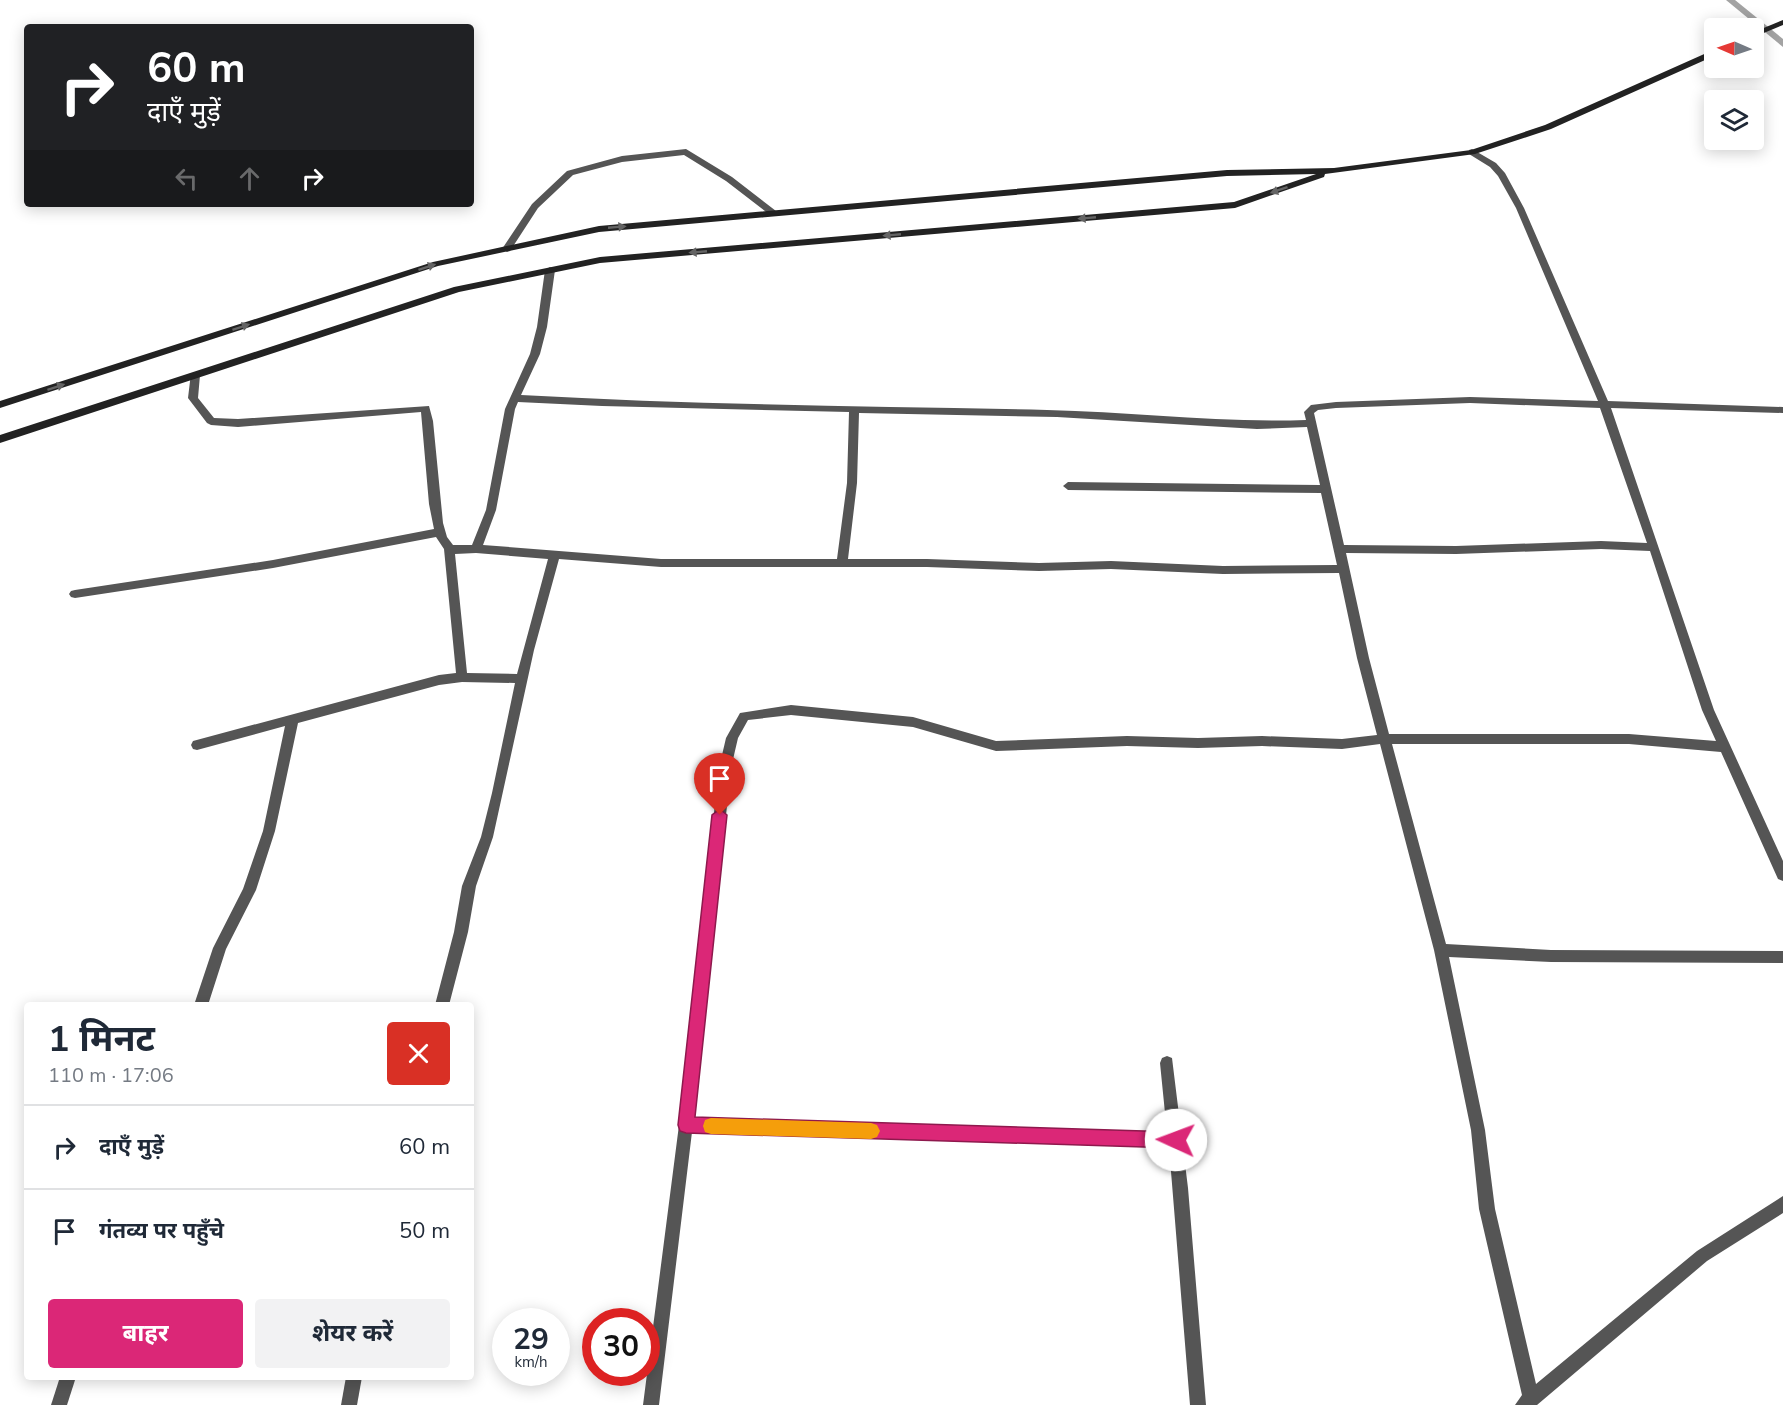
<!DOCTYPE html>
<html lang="hi">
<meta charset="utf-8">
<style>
:root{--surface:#fff;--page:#f2f2f3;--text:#1f2937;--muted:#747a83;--line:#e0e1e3;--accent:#db2777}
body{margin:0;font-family:"Nunito Sans","Noto Sans Devanagari",sans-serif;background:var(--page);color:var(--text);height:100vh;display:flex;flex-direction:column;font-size:22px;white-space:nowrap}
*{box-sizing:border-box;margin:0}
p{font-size:20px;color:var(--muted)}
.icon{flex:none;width:33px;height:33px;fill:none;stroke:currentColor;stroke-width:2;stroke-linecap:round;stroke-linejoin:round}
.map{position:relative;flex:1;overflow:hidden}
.side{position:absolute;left:24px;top:1002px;width:450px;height:378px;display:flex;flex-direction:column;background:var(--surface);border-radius:6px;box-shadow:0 3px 15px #0003}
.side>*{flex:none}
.banner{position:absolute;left:24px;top:24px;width:450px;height:183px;border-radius:6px;box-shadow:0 3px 15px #0003;background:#202124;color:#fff;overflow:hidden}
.needle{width:39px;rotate:272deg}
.controls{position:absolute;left:1704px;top:18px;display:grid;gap:12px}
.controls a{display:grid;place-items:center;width:60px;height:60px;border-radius:6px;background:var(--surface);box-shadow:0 3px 15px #0003;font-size:30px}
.speed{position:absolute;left:492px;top:1308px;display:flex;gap:12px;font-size:30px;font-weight:700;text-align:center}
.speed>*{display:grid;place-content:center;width:78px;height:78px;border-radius:50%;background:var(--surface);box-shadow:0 3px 15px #0003;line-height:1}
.speed small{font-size:15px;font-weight:400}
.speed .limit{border:9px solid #d22;background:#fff;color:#111}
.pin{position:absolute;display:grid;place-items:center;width:51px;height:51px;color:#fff;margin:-62px -26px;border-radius:50% 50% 50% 0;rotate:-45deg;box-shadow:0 0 6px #0007}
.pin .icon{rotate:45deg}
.me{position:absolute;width:66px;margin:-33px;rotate:272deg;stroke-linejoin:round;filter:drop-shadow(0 0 4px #0008)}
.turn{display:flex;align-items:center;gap:21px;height:126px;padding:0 24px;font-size:27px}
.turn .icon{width:78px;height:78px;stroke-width:2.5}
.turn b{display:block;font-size:42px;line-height:51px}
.lanes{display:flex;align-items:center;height:57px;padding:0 24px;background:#0003;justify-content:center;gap:30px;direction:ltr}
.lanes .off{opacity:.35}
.round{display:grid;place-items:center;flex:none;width:63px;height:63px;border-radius:6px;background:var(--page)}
.summary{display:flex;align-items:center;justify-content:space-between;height:102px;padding:0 24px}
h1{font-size:36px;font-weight:700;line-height:45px}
.primary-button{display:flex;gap:12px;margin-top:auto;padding:12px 24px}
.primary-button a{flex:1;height:69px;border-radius:6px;background:var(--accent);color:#fff;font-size:24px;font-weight:700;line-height:69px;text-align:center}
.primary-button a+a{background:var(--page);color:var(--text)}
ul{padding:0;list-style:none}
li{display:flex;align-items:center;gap:18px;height:84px;padding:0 24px;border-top:2px solid var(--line)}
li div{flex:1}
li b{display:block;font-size:22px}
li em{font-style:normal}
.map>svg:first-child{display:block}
</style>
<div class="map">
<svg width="1783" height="1405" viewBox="0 0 1783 1405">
<rect width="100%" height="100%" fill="#fff"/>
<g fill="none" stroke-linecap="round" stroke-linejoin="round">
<!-- stream -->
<path fill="#a3a3a3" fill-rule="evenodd" d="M1726,0H1735L1783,39V47Z"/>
<!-- lane -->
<path fill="#555" fill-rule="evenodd" d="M686,149L732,177L776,211V215H770L726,181L684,155L622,162L573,175L538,208L510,251L507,252L502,249L532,204L567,171L622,156Z"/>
<!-- street -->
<g fill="#555" fill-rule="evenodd">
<path d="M1472,149L1496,163L1505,173L1524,208L1608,401L1783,407V413L1611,408L1714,710L1783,861V881L1778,879L1721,752L1629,744H1392L1446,944L1551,950L1783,951V963L1551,962L1449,957L1485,1130L1495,1209L1536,1384L1697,1251L1783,1196V1213L1707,1261L1537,1405H1515L1522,1395L1479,1209L1471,1130L1434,950L1380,744L1342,749L1262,746L1198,748L1127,746L996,751L913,727L791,715L748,720L738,738L731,768L694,1118L1167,1133L1160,1063L1162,1058L1167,1056L1172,1058L1188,1188L1206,1405H1190L1169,1147L692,1132L659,1405H643L679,1125L719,768L726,738L740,713L791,705L913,717L996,741L1127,736L1198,738L1262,736L1342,739L1377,735L1357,658L1339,573L1223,574L1111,569L1039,571L927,567H661L559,559L534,650L493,837L476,886L468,932L449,1005H435L454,932L462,886L481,837L492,793L515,683L462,682L439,685L298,723L275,831L256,890L226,949L208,1005H194L213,948L243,889L263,831L285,726L197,750L193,749L191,745L193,741L439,675L456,673L444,549L436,537L273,568L75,598L71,597L69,594L71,591L75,590L273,560L434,529L429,504L421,412L238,427L211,425L207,423L188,398L191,373H199L200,375L198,398L214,418L238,419L429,406L433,421L443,523L447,537L453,545H472L486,510L505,409L530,354L537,327L545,270L550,267L555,270L547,327L540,354L521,395C697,405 872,406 1047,410C1133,412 1219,423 1306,420L1304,412L1311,405L1336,402L1470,397L1598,401L1516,208L1498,176L1490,167L1469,154V150ZM518,402L602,406L849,412L847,483L837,559H661L483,545L496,510L515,409ZM1470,403L1600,408L1647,543L1601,541L1456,546L1344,545L1314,413L1318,410L1336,408ZM859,413L1057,417L1257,429L1307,427L1320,485L1068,482L1063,486L1068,490L1321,493L1337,565L1223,566L1111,561L1039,563L927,559H848L857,483ZM1601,549L1650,551L1702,710L1716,741L1629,734H1389L1369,658L1346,553L1456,554ZM476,553L548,559L517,674L467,673L455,554Z"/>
<path d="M60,1377H76L67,1405H51Z"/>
<path d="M346,1377H362L357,1405H341Z"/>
</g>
<!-- secondary -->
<g fill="#222" fill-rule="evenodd">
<path d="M1783,20V25L1754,37V32Z"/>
<path d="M1711,51H1714V56L1551,129L1475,154L1325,174L1324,177L1235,208L600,263L459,292L0,443V435L454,287L600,257L1234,202L1316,174L1227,176L599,232L438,266L0,408V401L433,262L599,226L1227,170L1334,168L1471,150L1545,125Z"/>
</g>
</g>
<!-- one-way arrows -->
<defs><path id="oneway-solid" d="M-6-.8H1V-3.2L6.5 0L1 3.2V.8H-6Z" transform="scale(1.5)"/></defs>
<g fill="#646464">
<use href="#oneway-solid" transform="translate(1279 190) rotate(161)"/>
<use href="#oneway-solid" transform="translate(1087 218) rotate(175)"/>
<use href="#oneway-solid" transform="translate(617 227) rotate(-5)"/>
<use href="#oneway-solid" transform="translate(892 235) rotate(175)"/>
<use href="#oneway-solid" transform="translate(698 252) rotate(175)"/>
<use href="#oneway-solid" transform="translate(427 267) rotate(-18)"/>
<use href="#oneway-solid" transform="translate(241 327) rotate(-18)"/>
<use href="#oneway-solid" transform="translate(56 387) rotate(-18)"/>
</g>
<!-- route -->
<path fill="#db2777" stroke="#8e194d" stroke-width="1.5" d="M720,809L727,815L695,1117L1176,1132L1182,1135L1185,1140L1182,1146L1176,1148L686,1133L680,1131L678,1125L712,815Z"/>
<!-- slow -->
<path fill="#f59e0b" d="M711,1118L871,1123L877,1125L880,1131L877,1137L871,1139L711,1134L705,1132L703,1126L705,1120Z"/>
</svg>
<div class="controls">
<a><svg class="needle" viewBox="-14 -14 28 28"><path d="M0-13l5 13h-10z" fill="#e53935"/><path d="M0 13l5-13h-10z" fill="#747a83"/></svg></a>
<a><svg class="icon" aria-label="layers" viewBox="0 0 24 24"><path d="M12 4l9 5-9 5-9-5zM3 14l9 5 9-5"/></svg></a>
</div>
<div class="speed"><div>29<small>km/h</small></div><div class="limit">30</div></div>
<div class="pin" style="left:720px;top:815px;background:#d93025"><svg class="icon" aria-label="arrive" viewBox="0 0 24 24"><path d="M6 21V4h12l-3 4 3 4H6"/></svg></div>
<svg class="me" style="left:1176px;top:1140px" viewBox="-20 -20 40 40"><circle r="19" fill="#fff"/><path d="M0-13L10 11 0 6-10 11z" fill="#db2777"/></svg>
<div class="banner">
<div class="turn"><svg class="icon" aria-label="right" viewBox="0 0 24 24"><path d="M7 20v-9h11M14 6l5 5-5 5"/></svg><div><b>60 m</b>दाएँ मुड़ें</div></div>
<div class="lanes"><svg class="icon off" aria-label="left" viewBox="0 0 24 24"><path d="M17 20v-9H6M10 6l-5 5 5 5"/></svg><svg class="icon off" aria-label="ahead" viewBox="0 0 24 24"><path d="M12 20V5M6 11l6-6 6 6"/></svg><svg class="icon" aria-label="right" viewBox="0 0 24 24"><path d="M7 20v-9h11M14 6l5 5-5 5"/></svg></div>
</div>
<section class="side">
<div class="summary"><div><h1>1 मिनट</h1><p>110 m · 17:06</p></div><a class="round" style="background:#d93025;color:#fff"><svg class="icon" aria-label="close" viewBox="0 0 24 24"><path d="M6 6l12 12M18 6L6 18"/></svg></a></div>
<ul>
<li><svg class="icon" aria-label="right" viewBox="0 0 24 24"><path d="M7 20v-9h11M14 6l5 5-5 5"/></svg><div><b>दाएँ मुड़ें</b></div><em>60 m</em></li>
<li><svg class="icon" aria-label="arrive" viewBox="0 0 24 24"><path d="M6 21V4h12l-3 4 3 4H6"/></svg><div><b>गंतव्य पर पहुँचे</b></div><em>50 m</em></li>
</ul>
<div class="primary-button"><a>बाहर</a><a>शेयर करें</a></div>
</section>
</div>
